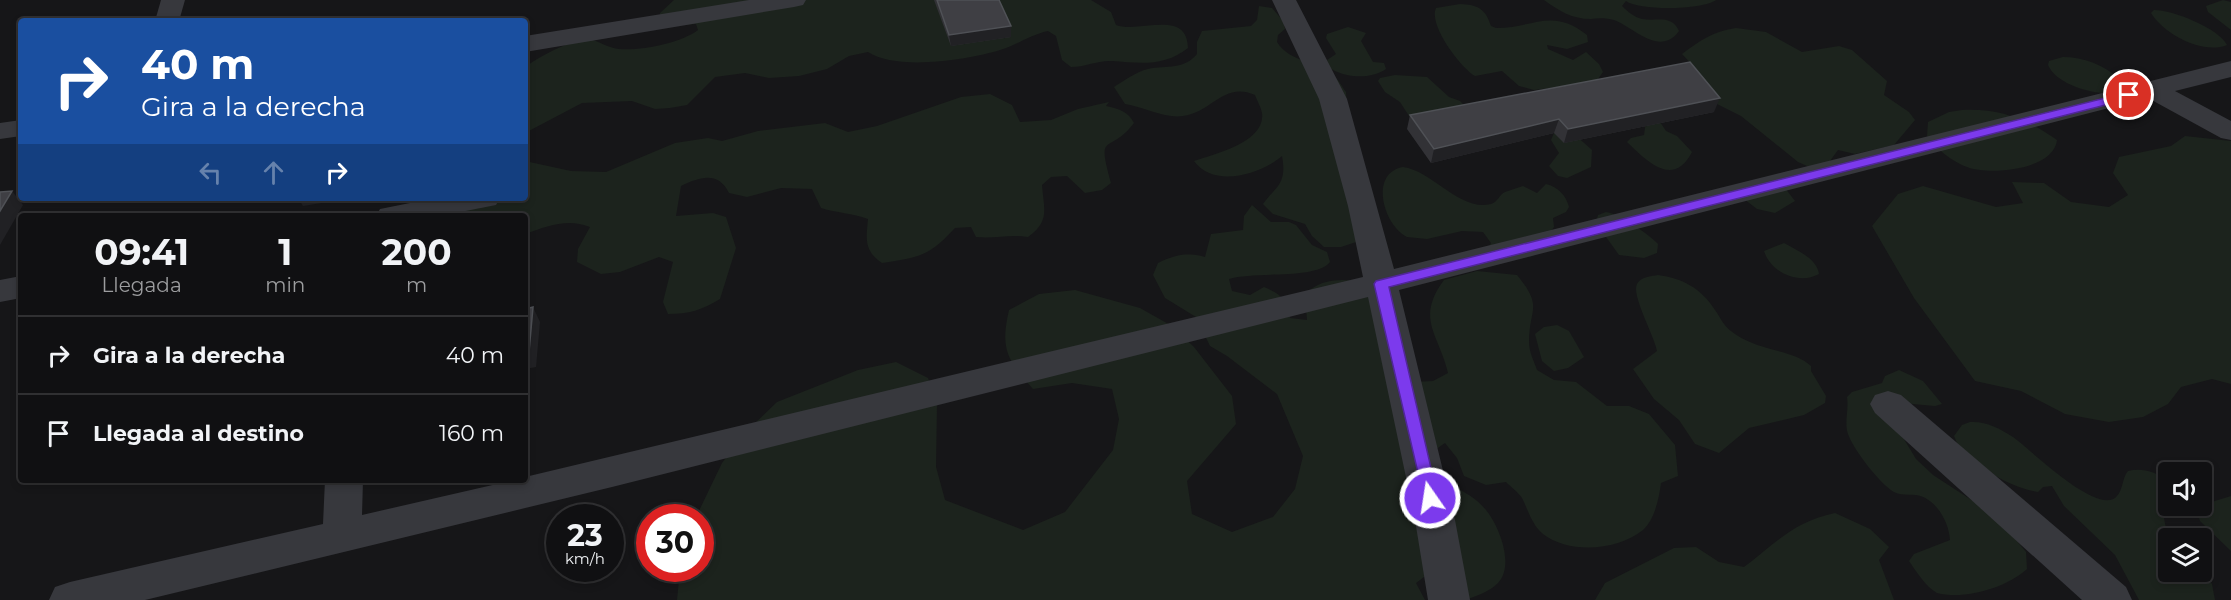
<!DOCTYPE html>
<html lang="es">
<style>
:root{--surface:#101012;--page:#1e1e20;--text:#f1f3f6;--muted:#9c9d9f;--line:#303032}
body{margin:0;font-family:Montserrat,sans-serif;background:var(--page);color:var(--text);height:100vh;display:flex;flex-direction:column;font-size:22px;white-space:nowrap}
*{box-sizing:border-box;margin:0}
p{font-size:20px;color:var(--muted)}
.icon{flex:none;width:33px;height:33px;fill:none;stroke:currentColor;stroke-width:2;stroke-linecap:round;stroke-linejoin:round}
.map{position:relative;flex:1;overflow:hidden}
.side{position:absolute;left:18px;top:213px;width:510px;height:270px;display:flex;flex-direction:column;background:var(--surface);border-radius:6px;box-shadow:0 3px 9px #0003,0 0 0 2px var(--line)}
.side>*{flex:none}
.banner{position:absolute;left:18px;top:18px;width:510px;height:183px;border-radius:6px;box-shadow:0 3px 9px #0003,0 0 0 2px var(--line);background:#1a4fa0;color:#fff;overflow:hidden}
.tools{position:absolute;left:2158px;top:462px;display:grid;gap:12px}
.tools a{display:grid;place-items:center;width:54px;height:54px;border-radius:6px;background:var(--surface);box-shadow:0 3px 9px #0003,0 0 0 2px var(--line);font-size:30px}
.speed{position:absolute;left:546px;top:504px;display:flex;gap:12px;font-size:30px;font-weight:700;text-align:center}
.speed>*{display:grid;place-content:center;width:78px;height:78px;border-radius:50%;background:var(--surface);box-shadow:0 3px 9px #0003,0 0 0 2px var(--line);line-height:1}
.speed small{font-size:15px;font-weight:400}
.speed .limit{border:9px solid #d22;background:#fff;color:#111}
.pin{position:absolute;display:grid;place-items:center;width:51px;height:51px;color:#fff;margin:-26px;border:3px solid #fff;border-radius:50%;box-shadow:0 2px 6px #0007}
.me{position:absolute;width:66px;margin:-33px;rotate:347deg;stroke-linejoin:round;filter:drop-shadow(0 0 4px #0008)}
.turn{display:flex;align-items:center;gap:21px;height:126px;padding:0 24px;font-size:27px}
.turn .icon{width:78px;height:78px;stroke-width:2.5}
.turn b{display:block;font-size:42px;line-height:51px}
.lanes{display:flex;align-items:center;height:57px;padding:0 24px;background:#0003;justify-content:center;gap:30px;direction:ltr}
.lanes .off{opacity:.35}
.eta{display:flex;justify-content:space-evenly;align-items:center;height:102px;text-align:center}
.eta b{font-size:36px;font-weight:700;line-height:42px}
ul{padding:0;list-style:none}
li{display:flex;align-items:center;gap:18px;height:78px;padding:0 24px;border-top:2px solid var(--line)}
li div{flex:1}
li b{display:block;font-size:22px}
li em{font-style:normal}
.map>svg:first-child{display:block}
</style>
<div class="map">
<svg width="2231" height="600" viewBox="0 0 2231 600">
<rect width="100%" height="100%" fill="#161618"/>
<!-- green -->
<g fill="#1c231d">
<path d="M674,0H1091L1111,12L1116,25C1139,34 1187,8 1188,48C1164,67 1140,63 1112,61C1099,60 1084,67 1071,67L1062,60L1056,36L1048,31C1030,35 1017,45 1000,50C968,60 896,71 868,52L849,56L827,69L799,76L769,78L745,73L715,77L687,105L670,108L655,109L632,101L582,103L525,133V67C539,57 576,36 593,40C602,43 609,48 619,49C641,51 681,43 698,30L696,24L681,25L660,20V13Z"/>
<path d="M1544,0H1716C1703,10 1639,11 1626,1L1622,6C1628,12 1634,17 1642,19C1657,22 1671,14 1679,31C1660,58 1632,26 1614,20C1606,18 1599,18 1591,19C1572,19 1559,11 1544,0Z"/>
<path d="M2223,0L2231,2V30L2208,12L2206,6Z"/>
<path d="M1460,4C1478,5 1485,8 1491,26L1496,28C1534,28 1552,7 1587,35L1588,42L1567,49L1547,45L1548,49L1573,60L1586,52L1599,64L1603,72L1598,79L1589,83L1534,90L1519,86L1502,71L1475,76C1461,68 1428,25 1436,8Z"/>
<path d="M1259,6L1272,8L1284,22L1285,29L1278,35L1277,42C1290,63 1317,60 1334,76C1339,80 1342,87 1346,92L1356,242L1341,247H1324L1312,236L1305,224L1273,214L1263,204C1277,185 1287,184 1282,156C1260,175 1213,188 1194,161C1214,154 1266,142 1262,113C1261,107 1257,101 1255,95C1224,81 1212,112 1183,116C1167,119 1143,107 1125,104L1114,87C1125,80 1136,72 1148,69C1167,65 1184,70 1197,54V42L1202,31L1251,26L1257,20Z"/>
<path d="M2154,10C2173,10 2218,28 2227,45C2202,55 2164,34 2151,13Z"/>
<path d="M1348,27L1366,33L1361,41L1373,62L1384,63L1386,69C1370,80 1344,78 1328,67L1327,60L1336,54L1326,38L1327,34Z"/>
<path d="M1736,28L1766,32L1802,52L1839,46L1852,50L1887,81L1884,95L1909,112L1915,120L1894,145L1855,154L1838,150L1827,165L1814,169L1798,162L1741,116L1713,102L1691,76L1697,70L1682,54C1699,41 1714,31 1736,28Z"/>
<path d="M2063,57C2083,57 2105,65 2119,79L2121,88C2116,90 2109,94 2103,93C2085,92 2055,82 2048,65L2049,61Z"/>
<path d="M1395,75L1427,77L1449,97L1460,101L1466,107L1411,119L1400,102L1385,92L1378,81L1380,78Z"/>
<path d="M990,94L1012,105L1020,122L1051,120L1078,109L1109,102L1106,106C1119,109 1128,111 1134,123C1109,156 1096,129 1111,183L1102,190L1085,193L1067,176L1051,177L1042,185C1044,210 1050,221 1028,237C1010,234 995,239 976,237L971,227L955,228C928,257 920,257 882,263C864,251 866,239 868,219C852,213 837,213 821,208L812,189L781,188L747,197L729,193C718,171 700,177 681,186L676,216L713,213L726,217L736,248L720,299C702,310 689,314 668,314L663,302L673,262L659,257L620,272L601,274L577,262L578,249L590,227C567,218 548,226 525,234V216H403L413,198H525V161L571,171L606,172L675,143L708,138L722,141L758,131L825,123L848,132L877,126L961,97Z"/>
<path d="M1962,110C1999,108 2027,119 2057,140C2054,170 1990,176 1967,167C1953,162 1935,148 1927,136L1928,122L1949,112Z"/>
<path d="M1646,121L1660,122L1666,131L1677,136L1692,152C1673,189 1646,160 1627,142L1631,138L1644,135Z"/>
<path d="M1551,129L1575,135L1592,150L1591,167L1567,178L1558,176L1549,166L1559,153L1551,140L1554,133Z"/>
<path d="M2185,136L2231,141V384L2212,379L2181,387L2168,404L2143,417L2109,422L2065,414L2021,391L1975,381L1914,298L1872,226L1898,194L1923,186L1996,207L2023,203L2012,182L2044,183L2071,202L2109,207L2128,195L2113,173L2119,157L2171,146Z"/>
<path d="M1403,167C1433,171 1460,212 1491,204C1498,202 1499,195 1505,192C1511,190 1517,188 1523,186L1537,193L1546,184C1558,187 1566,195 1569,207L1566,212L1553,218L1554,227L1533,256L1509,261L1488,248L1491,243L1483,232L1462,231L1427,239L1407,237C1383,225 1369,173 1403,167Z"/>
<path d="M1785,188L1795,201L1775,213L1757,209L1744,199Z"/>
<path d="M1252,205L1271,222H1289L1296,225L1312,245L1327,252L1330,262C1316,280 1253,271 1229,279L1232,291L1250,295L1264,287C1281,294 1288,300 1290,318L1307,320L1305,294C1322,278 1343,278 1366,283L1414,382L1433,381L1448,373C1439,334 1415,319 1444,280L1477,271L1517,275C1544,308 1529,308 1529,342C1529,352 1534,361 1537,370L1554,380L1576,382L1607,406H1629L1649,414L1675,445L1678,476L1661,483C1659,498 1655,519 1643,530C1617,551 1569,554 1543,534C1532,525 1528,510 1522,498C1518,492 1511,487 1506,482L1486,485L1464,476L1457,458L1445,443L1432,452C1437,489 1466,485 1486,510C1499,526 1515,565 1498,583C1489,592 1476,596 1465,600L1428,574L1416,583L1425,600H677L680,569L700,568V518L696,517L722,463L747,431L777,402L858,370L896,362L928,378L937,404L936,467L945,500L1023,530L1065,512L1113,450L1119,419L1112,389L1072,383L1033,389C1007,359 1000,350 1009,310L1039,294L1075,290L1140,308L1172,326L1194,347L1232,396L1236,424L1187,481L1192,514L1232,532L1273,517L1295,489L1303,456L1277,394L1227,356L1210,346L1196,317L1165,298L1153,275L1158,263C1175,255 1186,252 1205,257L1211,234L1243,230L1244,216Z"/>
<path d="M1606,212C1620,214 1648,234 1658,244L1657,253L1644,258L1619,255L1596,223L1598,215Z"/>
<path d="M1784,243C1796,250 1817,258 1819,274C1799,285 1771,273 1764,251Z"/>
<path d="M1658,275C1682,278 1701,288 1715,310C1722,320 1724,327 1735,334C1761,352 1793,349 1811,366V371L1826,396L1825,403L1804,415L1749,428L1719,453L1695,444L1679,420L1654,399L1633,369L1657,351C1654,335 1631,295 1637,284C1640,277 1652,276 1658,275Z"/>
<path d="M1557,325L1569,331L1584,357L1568,368L1554,371L1542,361L1535,334L1544,327Z"/>
<path d="M1899,370L1923,381L1942,404L1935,406L1902,403L1899,431L1916,459L1933,475L1996,516L2026,552L2027,569C2006,588 1965,600 1937,593C1926,587 1916,571 1909,561L1914,554L1950,540C1949,522 1936,498 1916,495C1909,494 1901,496 1894,492C1880,484 1853,449 1848,434C1844,423 1849,409 1847,397L1852,392L1882,383L1885,376Z"/>
<path d="M1970,422C1986,421 1999,428 2013,437C2028,447 2099,518 2117,496C2123,490 2122,478 2128,471C2143,467 2156,473 2169,480V506H2181L2163,513L2168,539L2169,572H2201L2212,584L2215,600H2139L2115,555L2064,506L2052,486L2043,487L2038,492C2011,488 1963,462 1954,436L1962,425Z"/>
<path d="M2231,496V551L2200,521L2197,512L2205,504Z"/>
<path d="M1835,513L1870,529L1889,547L1879,560L1894,600H1595L1605,583L1674,548L1696,547L1719,562L1744,567C1776,543 1793,522 1835,513Z"/>
</g>
<g fill="none" stroke-linecap="round" stroke-linejoin="round">
<!-- minor -->
<g fill="#37383d" fill-rule="evenodd">
<path d="M161,0H185L179,21H155Z"/>
<path d="M749,0H806L803,5L794,7L525,52V36Z"/>
<path d="M1272,0H1296L1347,99L1394,269L2231,61V77L2175,91L2231,121V140L2221,138L2148,98L1399,290L1455,520L1470,600H1428L1415,520L1368,297L612,487L145,600H49L55,587L70,582L323,524L325,480H363L362,515L514,480H525V477L1363,277L1348,206L1319,99Z"/>
<path d="M21,120V136L0,139V123Z"/>
<path d="M435,198H500L496,205L440,216H376L380,209Z"/>
<path d="M21,276V298L0,302V280Z"/>
<path d="M1888,391L1901,395L2126,587L2132,600H2082L1875,413L1870,404L1875,395Z"/>
</g>
</g>
<!-- wall -->
<g fill="#323236">
<path d="M934,0H999L1011,26V37L951,46Z"/>
<path d="M1714,112L1564,143L1554,133L1431,163L1407,129L1410,115Z"/>
</g>
<!-- shaded-wall -->
<g fill="#212124">
<path d="M1011,26V37L951,46L949,35Z"/>
<path d="M1720,98L1714,112L1564,143L1568,129Z"/>
<path d="M1559,119L1554,133L1431,163L1434,149Z"/>
<path d="M12,191L23,205L0,245V211Z"/>
<path d="M298,198H353L303,206Z"/>
<path d="M533,307L540,322L536,367L525,369V353Z"/>
</g>
<!-- building -->
<g fill="#3f3f44" stroke="#4f5156" stroke-width="1.5">
<path d="M937,0H999L1011,26L949,35Z"/>
<path d="M1690,62L1720,98L1568,129L1559,119L1434,149L1410,115Z"/>
<path d="M12,191L0,211V192Z"/>
<path d="M533,307L529,352L525,353V309Z"/>
</g>
<!-- route -->
<path fill="#7c3aed" stroke="#51269a" stroke-width="1.5" d="M2129,92L2134,95L2133,98L1389,287L1438,498L1430,505L1425,503L1374,284L1376,281Z"/>
</svg>
<div class="tools">
<a><svg class="icon" aria-label="sound" viewBox="0 0 24 24"><path d="M4 9h4l5-4v14l-5-4H4zM17 9q2 3 0 6"/></svg></a>
<a><svg class="icon" aria-label="layers" viewBox="0 0 24 24"><path d="M12 4l9 5-9 5-9-5zM3 14l9 5 9-5"/></svg></a>
</div>
<div class="speed"><div>23<small>km/h</small></div><div class="limit">30</div></div>
<div class="pin" style="left:2129px;top:95px;background:#d93025"><svg class="icon" aria-label="arrive" viewBox="0 0 24 24"><path d="M6 21V4h12l-3 4 3 4H6"/></svg></div>
<svg class="me" style="left:1430px;top:498px" viewBox="-20 -20 40 40"><circle r="17" fill="#7c3aed" stroke="#fff" stroke-width="3"/><path d="M0-11L8 9 0 5-8 9z" fill="#fff"/></svg>
<div class="banner">
<div class="turn"><svg class="icon" aria-label="right" viewBox="0 0 24 24"><path d="M7 20v-9h11M14 6l5 5-5 5"/></svg><div><b>40 m</b>Gira a la derecha</div></div>
<div class="lanes"><svg class="icon off" aria-label="left" viewBox="0 0 24 24"><path d="M17 20v-9H6M10 6l-5 5 5 5"/></svg><svg class="icon off" aria-label="ahead" viewBox="0 0 24 24"><path d="M12 20V5M6 11l6-6 6 6"/></svg><svg class="icon" aria-label="right" viewBox="0 0 24 24"><path d="M7 20v-9h11M14 6l5 5-5 5"/></svg></div>
</div>
<section class="side">
<div class="eta">
<div><b>09:41</b><p>Llegada</p></div>
<div><b>1</b><p>min</p></div>
<div><b>200</b><p>m</p></div>
</div>
<ul>
<li><svg class="icon" aria-label="right" viewBox="0 0 24 24"><path d="M7 20v-9h11M14 6l5 5-5 5"/></svg><div><b>Gira a la derecha</b></div><em>40 m</em></li>
<li><svg class="icon" aria-label="arrive" viewBox="0 0 24 24"><path d="M6 21V4h12l-3 4 3 4H6"/></svg><div><b>Llegada al destino</b></div><em>160 m</em></li>
</ul>
</section>
</div>
